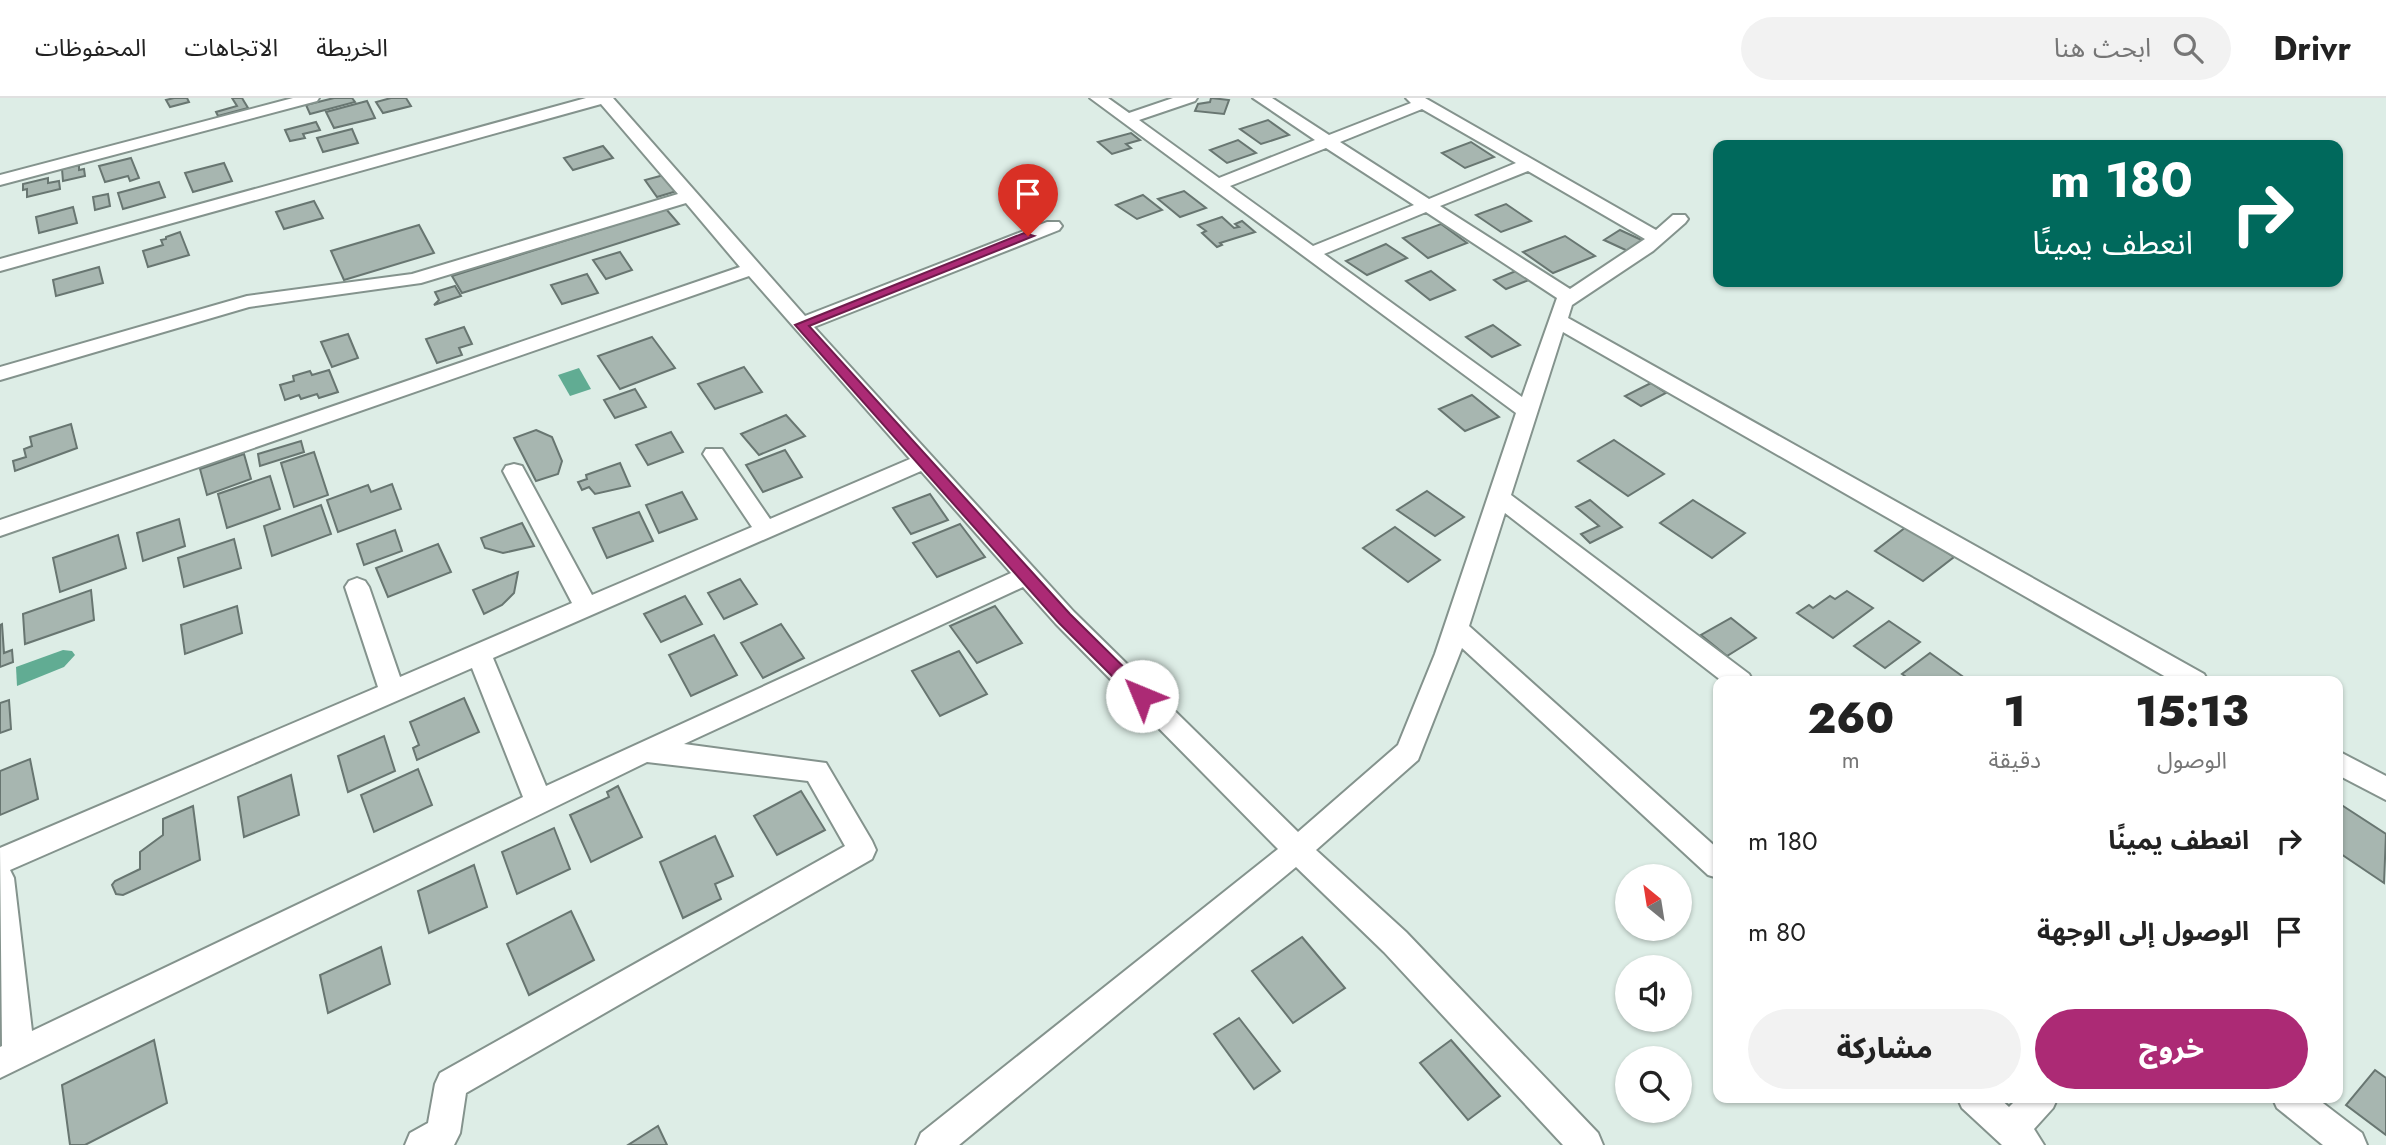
<!DOCTYPE html>
<html lang="ar">
<meta charset="utf-8">
<style>
:root{--surface:#fff;--page:#f2f2f2;--text:#222;--muted:#767676;--line:#e0e0e0;--accent:#ac2a75}
body{margin:0;font-family:Jost,"Noto Sans Arabic",sans-serif;background:var(--page);color:var(--text);direction:rtl;height:100vh;display:flex;flex-direction:column;font-size:26px;white-space:nowrap}
*{box-sizing:border-box;margin:0}
p{font-size:23px;color:var(--muted)}
.icon{flex:none;width:38px;height:38px;fill:none;stroke:currentColor;stroke-width:2;stroke-linecap:round;stroke-linejoin:round}
.map{position:relative;flex:1;overflow:hidden;direction:ltr}
.sheet{position:absolute;left:1713px;top:578px;width:630px;height:427px;display:flex;flex-direction:column;background:var(--surface);border-radius:14px;box-shadow:0 2px 5px #0004;direction:rtl}
.sheet>*{flex:none}
.hud{position:absolute;left:1713px;top:42px;width:630px;height:147px;border-radius:14px;box-shadow:0 2px 5px #0004;direction:rtl;background:#00695c;color:#fff;overflow:hidden}
.needle{width:46px;rotate:330deg}
.fabs{position:absolute;left:1615px;top:766px;display:grid;gap:14px}
.fabs a{display:grid;place-items:center;width:77px;height:77px;border-radius:50%;background:var(--surface);box-shadow:0 2px 5px #0004;font-size:35px}
.pin{position:absolute;display:grid;place-items:center;width:60px;height:60px;color:#fff;margin:-72px -30px;border-radius:50% 50% 50% 0;rotate:-45deg;box-shadow:0 0 7px #0007}
.pin .icon{rotate:45deg}
.me{position:absolute;width:77px;margin:-38px;rotate:315deg;stroke-linejoin:round;filter:drop-shadow(0 0 5px #0008)}
.turn{display:flex;align-items:center;gap:24px;height:147px;padding:0 35px;font-size:32px}
.turn .icon{width:91px;height:91px;stroke-width:2.5}
.turn b{display:block;font-size:49px;line-height:60px}
.eta{display:flex;justify-content:space-evenly;align-items:center;height:119px;text-align:center}
.eta b{font-size:42px;font-weight:800;line-height:49px}
.cta{display:flex;gap:14px;margin-top:auto;padding:14px 35px}
.cta a{flex:1;height:80px;border-radius:42px;background:var(--accent);color:#fff;font-size:28px;font-weight:800;line-height:80px;text-align:center}
.cta a+a{background:var(--page);color:var(--text)}
ul{padding:0;list-style:none}
li{display:flex;align-items:center;gap:21px;height:91px;padding:0 35px}
li div{flex:1}
li b{display:block;font-size:26px}
li em{font-style:normal}
header{display:flex;align-items:center;gap:42px;box-sizing:border-box;height:98px;padding:0 35px;background:var(--surface);border-bottom:2px solid var(--line)}
header strong{font-size:33px}
nav{display:flex;gap:38px;margin-inline-start:auto;font-size:24px}
.search{width:490px;height:63px;background:var(--page);display:flex;align-items:center;gap:18px;box-sizing:border-box;padding:0 24px;border-radius:38px;color:var(--muted);font-size:26px}
.map>svg:first-child{display:block}
</style>
<header>
<strong>Drivr</strong>
<div class="search"><svg class="icon" aria-label="search" viewBox="0 0 24 24"><circle cx="10" cy="10" r="6"/><path d="M15 15l6 6"/></svg>ابحث هنا</div>
<nav><a>الخريطة</a><a>الاتجاهات</a><a>المحفوظات</a></nav>
</header>
<div class="map">
<svg width="2386" height="1047" viewBox="0 0 2386 1047">
<rect width="100%" height="100%" fill="#ddede6"/>
<!-- water -->
<g fill="#61ac93">
<path d="M579,270L591,291L570,298L558,277Z"/>
<path d="M63,552L72,553L75,557L64,569L17,588L16,569Z"/>
</g>
<!-- building -->
<g fill="#a7b6b0" stroke="#687671" stroke-width="2">
<path d="M174,0H187L189,4L170,9L166,2Z"/>
<path d="M232,0H242L248,10L218,18L216,14L237,8Z"/>
<path d="M334,0H352L355,4L310,16L306,7Z"/>
<path d="M391,0H406L411,8L383,15L376,4Z"/>
<path d="M1211,0L1229,2L1224,16L1195,13L1198,6L1210,4Z"/>
<path d="M367,3L375,20L334,30L326,14Z"/>
<path d="M1268,22L1289,37L1261,46L1240,31Z"/>
<path d="M316,24L320,32L303,36L305,40L290,43L285,32Z"/>
<path d="M352,31L358,45L323,54L317,40Z"/>
<path d="M1131,35L1140,42L1126,46L1131,50L1112,56L1098,44Z"/>
<path d="M1238,42L1256,55L1227,65L1210,52Z"/>
<path d="M1471,44L1494,59L1465,70L1442,55Z"/>
<path d="M603,48L613,60L573,72L564,60Z"/>
<path d="M131,60L139,80L130,83L128,78L105,84L99,68Z"/>
<path d="M224,65L232,83L193,94L185,75Z"/>
<path d="M79,67V72L84,71L85,78L63,83L62,71Z"/>
<path d="M664,77L677,93L657,99L645,82Z"/>
<path d="M48,80V85L59,83L60,91L27,99V91L23,92V86Z"/>
<path d="M159,84L165,99L123,111L118,95Z"/>
<path d="M1184,93L1206,110L1180,119L1158,101Z"/>
<path d="M108,96L110,108L95,112L93,99Z"/>
<path d="M1143,97L1162,112L1137,121L1116,107Z"/>
<path d="M314,103L323,120L284,131L276,114Z"/>
<path d="M1506,106L1531,123L1501,134L1476,117Z"/>
<path d="M73,109L77,125L39,135L36,119Z"/>
<path d="M666,111L679,126L462,195L452,178Z"/>
<path d="M1222,119L1234,130L1239,129L1235,126L1242,123L1255,134L1220,145L1222,147L1217,149L1202,135L1206,133L1198,127Z"/>
<path d="M1441,126L1467,145L1428,160L1403,140Z"/>
<path d="M419,127L434,155L344,182L331,153Z"/>
<path d="M1620,132L1646,144L1630,154L1604,142Z"/>
<path d="M180,134L189,157L148,169L143,153L163,147L161,142L166,141V139Z"/>
<path d="M1565,138L1595,158L1553,175L1523,154Z"/>
<path d="M1386,146L1407,160L1367,177L1346,163Z"/>
<path d="M620,154L632,172L606,181L593,162Z"/>
<path d="M99,169L103,185L56,198L53,182Z"/>
<path d="M1431,173L1455,192L1430,202L1406,183Z"/>
<path d="M1516,173L1529,182L1506,191L1494,182Z"/>
<path d="M587,176L598,195L562,206L551,187Z"/>
<path d="M455,188L461,198L434,207L439,202L435,194Z"/>
<path d="M1493,227L1520,247L1492,259L1466,239Z"/>
<path d="M464,229L472,246L459,250L462,257L437,265L426,241Z"/>
<path d="M348,236L358,260L332,269L321,244Z"/>
<path d="M652,239L675,270L620,291L598,258Z"/>
<path d="M744,269L762,294L715,311L698,286Z"/>
<path d="M329,272L338,294L319,300L317,296L301,301L299,297L285,302L280,287L294,283L293,278L310,273L312,277Z"/>
<path d="M1651,285L1666,295L1641,308L1625,298Z"/>
<path d="M635,291L646,309L615,320L604,302Z"/>
<path d="M1472,297L1499,319L1465,333L1439,311Z"/>
<path d="M786,317L805,338L759,357L741,336Z"/>
<path d="M71,326L77,350L15,373L13,363L26,359L24,351L32,348L30,339Z"/>
<path d="M536,332L552,339L562,363L558,376L536,383L514,340Z"/>
<path d="M671,334L683,354L648,367L636,347Z"/>
<path d="M1614,342L1664,376L1628,398L1578,363Z"/>
<path d="M301,343L304,354L260,368L258,356Z"/>
<path d="M785,352L802,379L763,394L746,367Z"/>
<path d="M314,354L328,397L294,409L281,365Z"/>
<path d="M244,356L251,381L207,397L200,371Z"/>
<path d="M620,365L630,388L595,396L589,389L582,392L578,384L587,381L586,377Z"/>
<path d="M270,378L280,411L227,430L218,396Z"/>
<path d="M392,386L401,411L338,434L327,402L368,387L371,394Z"/>
<path d="M1427,393L1464,419L1435,438L1397,412Z"/>
<path d="M682,394L697,421L659,435L646,407Z"/>
<path d="M930,396L948,422L911,436L893,410Z"/>
<path d="M1590,402L1622,429L1590,445L1581,436L1599,428L1576,409Z"/>
<path d="M1693,402L1745,435L1712,460L1660,425Z"/>
<path d="M321,407L331,436L272,458L264,428Z"/>
<path d="M639,414L653,443L607,460L593,430Z"/>
<path d="M179,421L185,448L143,463L137,435Z"/>
<path d="M522,425L534,448L503,455L485,450L481,440Z"/>
<path d="M960,426L985,459L937,479L913,445Z"/>
<path d="M1395,429L1440,462L1408,484L1363,450Z"/>
<path d="M1906,429L1954,459L1923,483L1875,453Z"/>
<path d="M395,432L402,453L364,467L357,446Z"/>
<path d="M118,437L126,470L60,494L53,460Z"/>
<path d="M234,441L241,470L184,489L178,460Z"/>
<path d="M438,446L451,474L388,499L376,470Z"/>
<path d="M518,474L514,495L502,507L484,516L473,492Z"/>
<path d="M740,481L757,506L724,521L708,495Z"/>
<path d="M91,492L94,522L25,546L23,516Z"/>
<path d="M1847,493L1873,510L1833,540L1797,515L1809,507L1813,510L1830,498L1835,501Z"/>
<path d="M685,498L702,526L661,544L644,516Z"/>
<path d="M237,508L242,535L185,556L181,527Z"/>
<path d="M995,508L1022,545L977,565L950,528Z"/>
<path d="M1731,520L1756,540L1727,558L1701,537Z"/>
<path d="M1889,523L1920,544L1885,570L1854,548Z"/>
<path d="M2,526L4,555L12,552L13,564L0,569V527Z"/>
<path d="M781,526L804,560L763,580L741,545Z"/>
<path d="M714,537L737,577L691,598L669,557Z"/>
<path d="M959,553L987,596L940,618L912,573Z"/>
<path d="M1930,555L1969,583H1912L1902,576Z"/>
<path d="M464,600L479,634L417,662L413,650L419,647L410,624Z"/>
<path d="M9,602L11,631L0,635V605Z"/>
<path d="M384,638L395,673L348,694L338,658Z"/>
<path d="M30,661L38,701L0,717V673Z"/>
<path d="M418,671L432,707L374,734L361,697Z"/>
<path d="M291,677L299,717L244,739L238,699Z"/>
<path d="M618,688L642,739L591,764L570,717L609,699L607,694Z"/>
<path d="M801,693L825,732L777,757L754,718Z"/>
<path d="M2340,706L2386,736L2384,785L2338,754Z"/>
<path d="M193,708L200,762L123,797L116,796L112,787L115,783L140,771V754L163,737V721Z"/>
<path d="M554,730L570,771L517,796L502,754Z"/>
<path d="M715,738L733,778L715,786L721,801L683,820L660,764Z"/>
<path d="M474,767L487,809L429,835L418,793Z"/>
<path d="M571,813L594,862L529,897L507,846Z"/>
<path d="M1302,839L1345,890L1293,925L1252,873Z"/>
<path d="M381,849L390,886L328,915L320,877Z"/>
<path d="M1239,920L1280,973L1254,991L1214,936Z"/>
<path d="M154,942L167,1005L85,1047H70L62,987Z"/>
<path d="M1451,942L1500,998L1468,1022L1420,965Z"/>
<path d="M2375,972L2386,980V1037L2346,1007Z"/>
<path d="M658,1028L667,1047H628Z"/>
</g>
<g fill="none" stroke-linecap="round" stroke-linejoin="round">
<!-- street casing -->
<g stroke="#84938d" stroke-width="4">
<g id="street">
<path d="M293,0H319L317,3L0,87V77Z"/>
<path d="M586,0H613L805,218L1047,124H1059L1062,128L1059,132L814,229L1074,514L1298,734L1398,647L1435,556L1516,315L1090,0H1108L1129,15L1173,0H1197L1195,3L1139,22L1219,80L1315,42L1253,0H1272L1329,37L1411,5L1406,0H1425L1656,132L1673,117H1685L1688,121L1685,125L1653,153L1572,207L1568,220L2204,576L2208,583H2173L1563,234L1511,397L1749,576L1753,583H1722L1505,415L1469,528L1718,751V780L1708,777L1462,550L1418,662L1316,752L1406,834L1598,1035L1603,1047H1563L1384,854L1296,769L959,1047H916L921,1035L1278,751L1056,526L1023,489L684,646L826,665L872,743L876,752L872,761L466,995L460,1035L454,1047H405L410,1035L428,1025L435,986L440,975L845,748L808,683L647,664L0,980V949L2,948L0,750L378,589L345,489L349,483L357,480L365,483L369,489L400,579L572,505L503,373L506,368L514,366L522,368L592,497L752,429L703,356L706,351H722L770,421L910,361L749,178L0,438V422L740,169L686,105L421,185L249,209L0,282V269L247,198L412,176L678,96L601,6L0,173V161ZM1422,11L1516,65L1429,101L1340,44ZM1326,50L1414,107L1313,148L1230,88ZM1528,73L1645,141L1570,191L1440,108ZM1426,114L1557,200L1522,299L1324,156ZM921,373L1011,475L546,688L493,560ZM472,570L523,699L32,933L14,780L10,772Z"/>
<path d="M2338,653L2386,678V702L2338,677Z"/>
<path d="M1957,999H1998L2009,1009L2019,999H2058L2053,1010L2034,1031L2044,1047H2002L1962,1010Z"/>
<path d="M2272,999H2315L2362,1035L2367,1047H2323L2277,1010Z"/>
</g>
</g>
<!-- street -->
<use href="#street" fill="#fff" fill-rule="evenodd"/>
</g>
<!-- route -->
<path fill="#ac2a75" stroke="#701b4c" stroke-width="2" d="M1024,135L1034,138L809,228L1070,516L1148,593L1150,598L1148,602H1136L1059,525L795,227Z"/>
</svg>
<div class="fabs">
<a><svg class="needle" viewBox="-14 -14 28 28"><path d="M0-13l5 13h-10z" fill="#e53935"/><path d="M0 13l5-13h-10z" fill="#767676"/></svg></a>
<a><svg class="icon" aria-label="sound" viewBox="0 0 24 24"><path d="M4 9h4l5-4v14l-5-4H4zM17 9q2 3 0 6"/></svg></a>
<a><svg class="icon" aria-label="search" viewBox="0 0 24 24"><circle cx="10" cy="10" r="6"/><path d="M15 15l6 6"/></svg></a>
</div>
<div class="pin" style="left:1028px;top:138px;background:#d93025"><svg class="icon" aria-label="arrive" viewBox="0 0 24 24"><path d="M6 21V4h12l-3 4 3 4H6"/></svg></div>
<svg class="me" style="left:1142px;top:598px" viewBox="-20 -20 40 40"><circle r="19" fill="#fff"/><path d="M0-13L10 11 0 6-10 11z" fill="#ac2a75"/></svg>
<div class="hud">
<div class="turn"><svg class="icon" aria-label="right" viewBox="0 0 24 24"><path d="M7 20v-9h11M14 6l5 5-5 5"/></svg><div><b>180 m</b>انعطف يمينًا</div></div>
</div>
<section class="sheet">
<div class="eta">
<div><b>15:13</b><p>الوصول</p></div>
<div><b>1</b><p>دقيقة</p></div>
<div><b>260</b><p>m</p></div>
</div>
<ul>
<li><svg class="icon" aria-label="right" viewBox="0 0 24 24"><path d="M7 20v-9h11M14 6l5 5-5 5"/></svg><div><b>انعطف يمينًا</b></div><em>180 m</em></li>
<li><svg class="icon" aria-label="arrive" viewBox="0 0 24 24"><path d="M6 21V4h12l-3 4 3 4H6"/></svg><div><b>الوصول إلى الوجهة</b></div><em>80 m</em></li>
</ul>
<div class="cta"><a>خروج</a><a>مشاركة</a></div>
</section>
</div>
